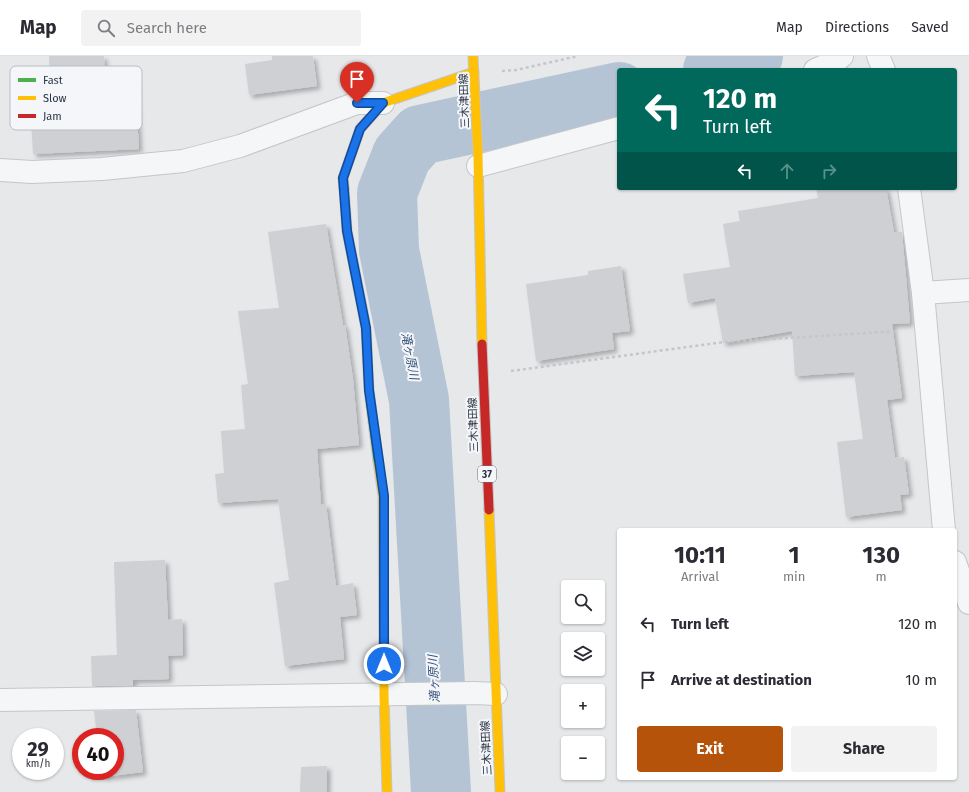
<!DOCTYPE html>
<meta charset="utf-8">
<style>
:root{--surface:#fff;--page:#f2f2f3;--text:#2b2b33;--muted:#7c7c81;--line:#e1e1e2;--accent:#b45309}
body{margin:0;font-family:"Fira Sans","Noto Sans JP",sans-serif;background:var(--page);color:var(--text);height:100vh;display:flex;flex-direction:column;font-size:15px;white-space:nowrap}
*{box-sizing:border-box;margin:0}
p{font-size:13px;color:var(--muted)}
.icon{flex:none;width:22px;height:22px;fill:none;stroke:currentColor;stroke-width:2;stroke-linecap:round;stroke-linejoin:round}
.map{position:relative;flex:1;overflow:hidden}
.side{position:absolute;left:617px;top:472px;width:340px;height:252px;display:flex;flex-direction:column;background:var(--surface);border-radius:4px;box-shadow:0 1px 3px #0004}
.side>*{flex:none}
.hud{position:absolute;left:617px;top:12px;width:340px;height:122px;border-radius:4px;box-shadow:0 1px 3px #0004;background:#00695c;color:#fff;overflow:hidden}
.controls{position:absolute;left:561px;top:524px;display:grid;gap:8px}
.controls a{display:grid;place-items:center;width:44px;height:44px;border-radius:4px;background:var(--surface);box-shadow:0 1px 3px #0004;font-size:20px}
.speed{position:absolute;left:12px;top:672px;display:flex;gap:8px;font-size:20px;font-weight:700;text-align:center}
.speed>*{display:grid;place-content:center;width:52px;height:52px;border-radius:50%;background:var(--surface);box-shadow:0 1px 3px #0004;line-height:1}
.speed small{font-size:10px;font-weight:400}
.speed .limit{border:6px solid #d22;background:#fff;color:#111}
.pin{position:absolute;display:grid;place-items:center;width:34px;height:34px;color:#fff;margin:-41px -17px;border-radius:50% 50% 50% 0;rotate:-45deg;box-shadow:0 0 4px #0007}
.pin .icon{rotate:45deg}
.me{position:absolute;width:44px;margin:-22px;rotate:0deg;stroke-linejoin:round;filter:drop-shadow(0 0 3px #0008)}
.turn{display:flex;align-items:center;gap:14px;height:84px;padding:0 20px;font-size:18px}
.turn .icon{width:52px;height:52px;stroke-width:2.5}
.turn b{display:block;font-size:28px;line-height:34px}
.lanes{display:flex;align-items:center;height:38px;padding:0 20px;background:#0003;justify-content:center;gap:20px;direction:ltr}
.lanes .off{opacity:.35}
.eta{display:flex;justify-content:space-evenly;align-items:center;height:68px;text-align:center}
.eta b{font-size:24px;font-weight:700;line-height:28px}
.primary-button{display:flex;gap:8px;margin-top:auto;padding:8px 20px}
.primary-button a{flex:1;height:46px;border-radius:4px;background:var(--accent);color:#fff;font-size:16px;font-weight:700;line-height:46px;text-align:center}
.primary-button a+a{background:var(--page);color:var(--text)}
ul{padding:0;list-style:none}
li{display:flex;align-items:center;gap:12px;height:56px;padding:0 20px}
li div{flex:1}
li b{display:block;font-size:15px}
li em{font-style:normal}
header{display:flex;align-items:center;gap:24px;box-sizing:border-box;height:56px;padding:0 20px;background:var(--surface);border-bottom:1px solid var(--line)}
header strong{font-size:19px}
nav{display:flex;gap:22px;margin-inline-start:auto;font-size:14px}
.search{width:280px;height:36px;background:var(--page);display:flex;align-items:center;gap:10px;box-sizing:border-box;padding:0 14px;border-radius:4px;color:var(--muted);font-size:15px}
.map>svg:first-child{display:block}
</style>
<header>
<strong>Map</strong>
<div class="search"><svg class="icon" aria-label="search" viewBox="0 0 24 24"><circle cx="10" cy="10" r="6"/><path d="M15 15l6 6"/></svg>Search here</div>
<nav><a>Map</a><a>Directions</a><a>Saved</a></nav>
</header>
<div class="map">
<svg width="969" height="736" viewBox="0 0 969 736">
<defs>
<filter id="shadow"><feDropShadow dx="3.5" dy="3.5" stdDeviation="2" flood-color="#0004"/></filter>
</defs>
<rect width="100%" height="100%" fill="#e6e8ea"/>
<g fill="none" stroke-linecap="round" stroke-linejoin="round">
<!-- river -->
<g stroke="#b4c4d5" stroke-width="60">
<path d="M713,14L753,0"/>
<path d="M441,736L419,344L389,194L387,137L402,99L420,79L619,36"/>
</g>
</g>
<!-- building -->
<g fill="#ced0d3" filter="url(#shadow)">
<path d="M49,0H104L105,29L135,27L139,93L33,98L31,65L46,64L44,23H50Z"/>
<path d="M272,0H313L317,30L249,39L245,8L272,4Z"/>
<path d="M816,132H886L894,176H902L910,267L892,268L902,342L887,344L895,402L904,401L909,438L900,439L902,454L846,461L837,386L863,383L854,316L795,320L792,275L723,287L715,242L688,247L683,218L730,211L723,168L740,165L738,155L818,142Z"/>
<path d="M326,168L343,269H345L353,323L359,389L317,393L321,448H326L336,530L353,527L357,559L340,561L344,603L285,610L274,527L289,524L278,443L218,447L215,418L224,417L221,375L245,373L241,329L248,328L238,255L279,252L268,176Z"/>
<path d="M621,210L630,275L612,277L614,293L536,305L526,228L588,219V215Z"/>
<path d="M165,504L168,564L182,563L183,599L168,600L169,623L133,624V630H92L91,600L117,599L114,506Z"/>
<path d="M136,654L143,716L102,721L101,715H115V681H97L94,655Z"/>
<path d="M327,710V736H300L301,711Z"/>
</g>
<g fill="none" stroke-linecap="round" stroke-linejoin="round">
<!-- street casing -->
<g stroke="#c4c6c8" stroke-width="24">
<g id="street">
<path d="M878,0L884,14"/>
<path d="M815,14L836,5L842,0"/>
<path d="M478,110L619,72"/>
<path d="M0,114L32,116L102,113L183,105L240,90L357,47H383"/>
<path d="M909,132L923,237L944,474"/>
<path d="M923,237L969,234"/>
<path d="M955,506L969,547"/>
<path d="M0,644L475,637L496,638"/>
</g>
</g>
<!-- fast casing -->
<g stroke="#c4c6c8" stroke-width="11">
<path id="fast" d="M344,132L347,175L366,272L369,334L378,405"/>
</g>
<!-- slow casing -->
<g stroke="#c4c6c8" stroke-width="11">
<g id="slow">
<path d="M473,0L478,100L482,288"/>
<path d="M344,132L343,122L360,73L383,47L474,16"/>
<path d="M378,405L383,440L384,639L387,736"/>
<path d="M489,454L500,736"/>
</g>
</g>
<!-- jam casing -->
<g stroke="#c4c6c8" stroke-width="11">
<path id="jam" d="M482,288L489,454"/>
</g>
<!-- path -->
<g stroke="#c5c6ca" stroke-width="2.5" stroke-dasharray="3 3" stroke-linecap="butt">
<path d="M502,15L516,14L578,0"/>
<path d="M511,315L724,286L898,275"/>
</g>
<!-- street -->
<use href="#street" stroke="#f5f6f7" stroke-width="22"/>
<!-- fast -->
<use href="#fast" stroke="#4caf50" stroke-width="9"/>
<!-- slow -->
<use href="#slow" stroke="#ffc107" stroke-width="9"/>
<!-- jam -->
<use href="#jam" stroke="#c62828" stroke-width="9"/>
</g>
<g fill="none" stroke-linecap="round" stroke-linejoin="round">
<!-- route casing -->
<g stroke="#114b97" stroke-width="10">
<path id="route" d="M357,47H383L360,73L343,122L347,175L366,272L369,334L384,440V608"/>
</g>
<!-- route -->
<use href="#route" stroke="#1a73e8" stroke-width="7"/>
</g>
<g text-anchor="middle" stroke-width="4" stroke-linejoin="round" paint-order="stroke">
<!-- shield labels -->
<rect fill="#f4f6f9" stroke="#676e7b" stroke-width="1" x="478" y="410" width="18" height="16" rx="3"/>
<g font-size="10" font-weight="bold" fill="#2b3445">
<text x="487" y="422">37</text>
</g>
<!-- street labels -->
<g font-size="11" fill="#2b3445" stroke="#f4f6f9">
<text transform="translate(464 45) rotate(-92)" y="4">三木津田線</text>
<text transform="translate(473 369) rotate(-92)" y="4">三木津田線</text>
<text transform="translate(486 692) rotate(-93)" y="4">三木津田線</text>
</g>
<!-- water labels -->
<g font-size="12" font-style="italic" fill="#34527a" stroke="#f4f6f9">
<text transform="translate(410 300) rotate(79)" y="4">滝ヶ原川</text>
<text transform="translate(434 623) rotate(-93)" y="4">滝ヶ原川</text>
</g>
</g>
<!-- legend -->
<rect x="10" y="10" width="132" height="64" rx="6" fill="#f4f6f9" stroke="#b8bcc3" stroke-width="1"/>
<rect x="18" y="22" width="18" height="4" fill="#4caf50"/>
<rect x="18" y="40" width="18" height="4" fill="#ffc107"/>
<rect x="18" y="58" width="18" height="4" fill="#c62828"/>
<g font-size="11" fill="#2b3445">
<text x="43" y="28">Fast</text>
<text x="43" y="46">Slow</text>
<text x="43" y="64">Jam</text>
</g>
</svg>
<div class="controls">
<a><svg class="icon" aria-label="search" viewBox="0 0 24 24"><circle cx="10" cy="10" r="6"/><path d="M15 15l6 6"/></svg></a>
<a><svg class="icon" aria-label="layers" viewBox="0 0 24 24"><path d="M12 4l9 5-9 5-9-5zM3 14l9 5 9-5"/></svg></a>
<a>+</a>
<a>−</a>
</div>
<div class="speed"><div>29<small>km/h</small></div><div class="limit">40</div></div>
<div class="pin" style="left:357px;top:47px;background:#d93025"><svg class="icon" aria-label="arrive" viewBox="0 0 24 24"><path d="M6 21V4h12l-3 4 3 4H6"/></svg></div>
<svg class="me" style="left:384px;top:608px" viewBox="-20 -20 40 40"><circle r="17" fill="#1a73e8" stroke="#fff" stroke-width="3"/><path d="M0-11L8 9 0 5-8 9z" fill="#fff"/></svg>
<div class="hud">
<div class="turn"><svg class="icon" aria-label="left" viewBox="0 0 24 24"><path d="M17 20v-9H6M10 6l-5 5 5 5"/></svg><div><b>120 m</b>Turn left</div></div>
<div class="lanes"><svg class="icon" aria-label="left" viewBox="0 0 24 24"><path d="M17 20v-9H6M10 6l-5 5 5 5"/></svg><svg class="icon off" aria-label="ahead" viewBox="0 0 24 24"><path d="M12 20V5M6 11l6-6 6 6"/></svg><svg class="icon off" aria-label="right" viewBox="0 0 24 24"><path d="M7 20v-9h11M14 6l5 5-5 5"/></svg></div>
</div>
<section class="side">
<div class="eta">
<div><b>10:11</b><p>Arrival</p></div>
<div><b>1</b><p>min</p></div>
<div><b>130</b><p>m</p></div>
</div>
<ul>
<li><svg class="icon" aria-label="left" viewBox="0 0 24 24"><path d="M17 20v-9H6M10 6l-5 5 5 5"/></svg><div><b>Turn left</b></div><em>120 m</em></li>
<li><svg class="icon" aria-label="arrive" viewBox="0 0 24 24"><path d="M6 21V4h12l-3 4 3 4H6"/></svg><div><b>Arrive at destination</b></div><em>10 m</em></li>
</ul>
<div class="primary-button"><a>Exit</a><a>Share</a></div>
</section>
</div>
